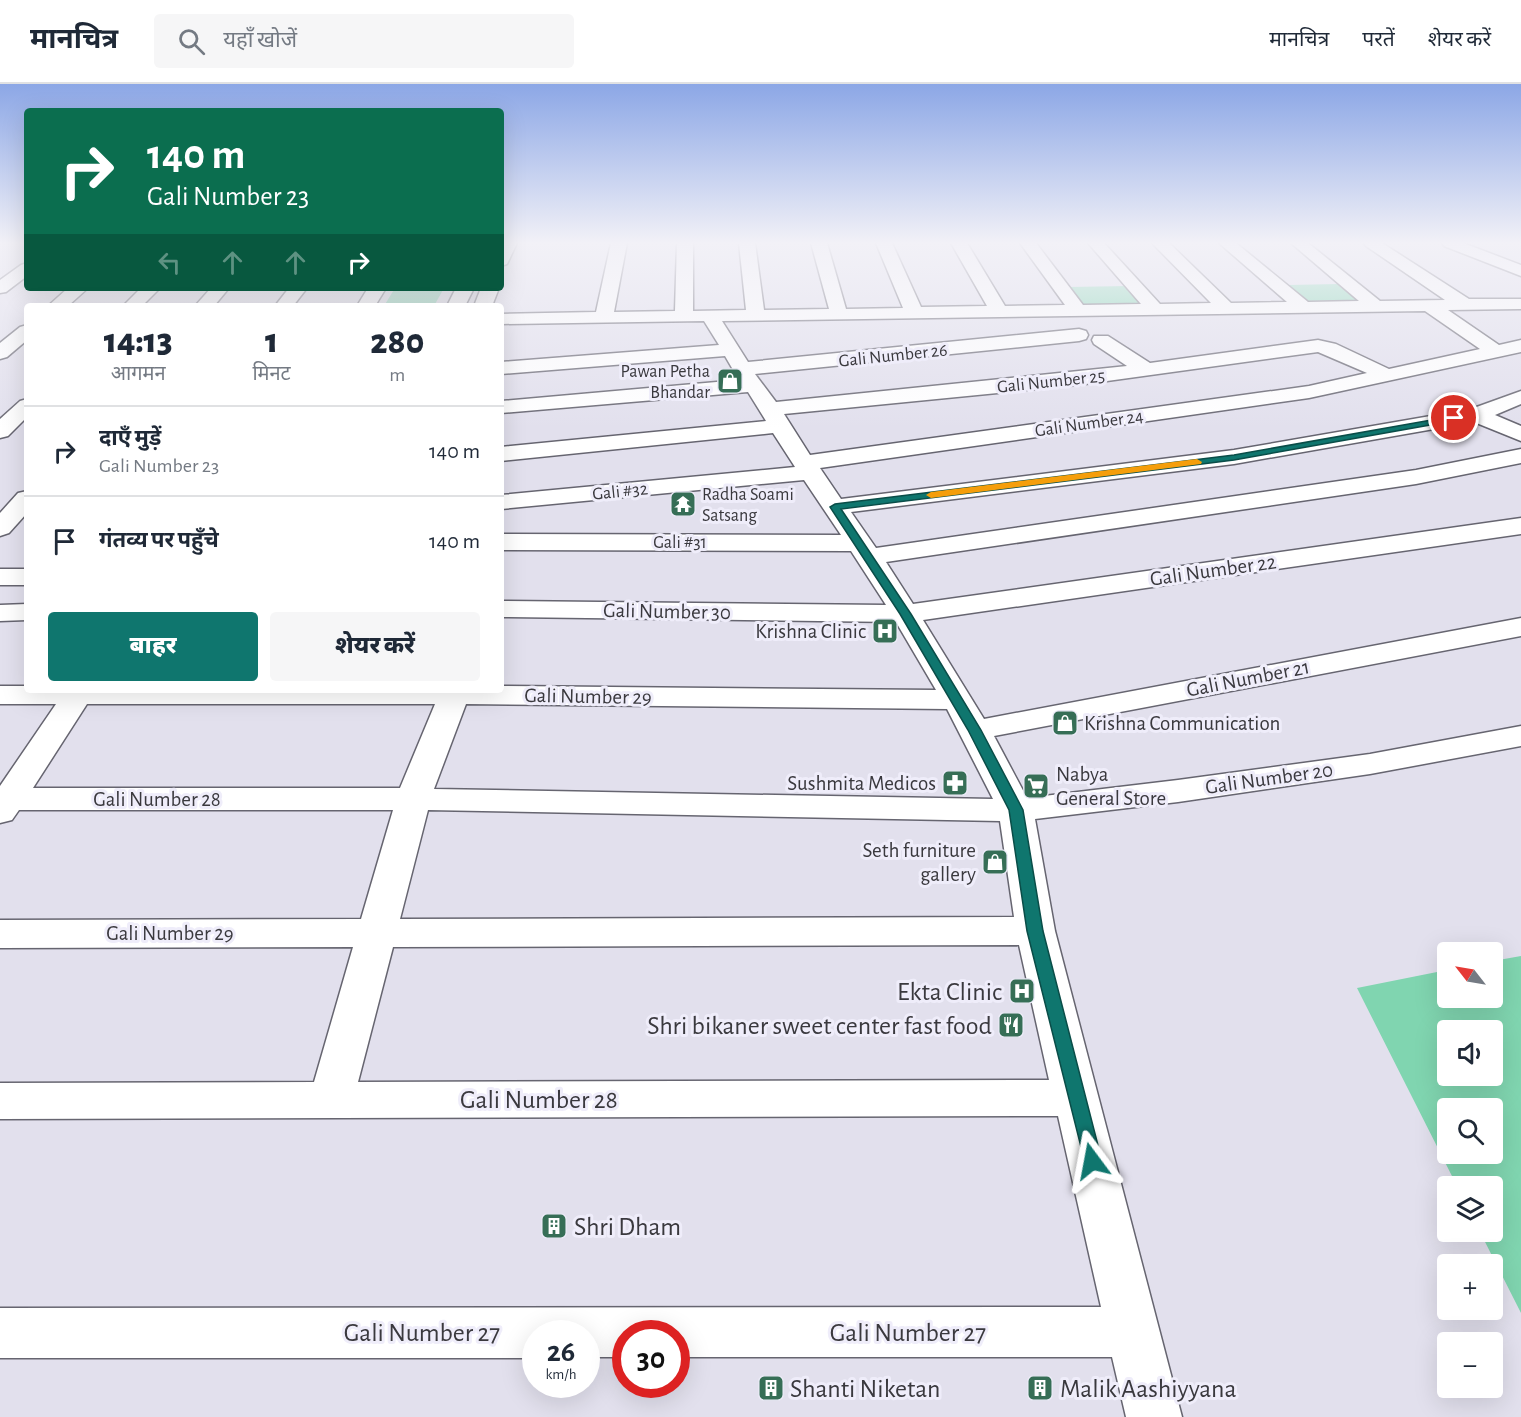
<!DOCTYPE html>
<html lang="hi">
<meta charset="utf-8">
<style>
:root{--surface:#fff;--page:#f6f6f7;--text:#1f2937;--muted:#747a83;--line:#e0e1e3;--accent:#0f766e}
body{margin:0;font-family:"Alegreya Sans","Noto Sans Devanagari",sans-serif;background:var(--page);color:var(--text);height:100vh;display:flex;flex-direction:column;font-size:22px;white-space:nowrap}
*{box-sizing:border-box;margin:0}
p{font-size:20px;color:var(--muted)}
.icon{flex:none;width:33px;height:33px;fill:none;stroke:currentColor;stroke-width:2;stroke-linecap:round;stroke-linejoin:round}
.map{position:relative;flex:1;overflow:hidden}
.drawer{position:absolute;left:24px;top:219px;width:480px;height:390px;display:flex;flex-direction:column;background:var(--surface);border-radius:6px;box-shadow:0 6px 24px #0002}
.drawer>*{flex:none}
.banner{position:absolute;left:24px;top:24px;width:480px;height:183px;border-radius:6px;box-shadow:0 6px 24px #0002;background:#0b6e4f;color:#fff;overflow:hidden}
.needle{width:39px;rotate:301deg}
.buttons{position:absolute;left:1437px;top:858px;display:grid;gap:12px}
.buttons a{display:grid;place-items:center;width:66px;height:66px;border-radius:6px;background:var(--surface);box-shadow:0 6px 24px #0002;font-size:30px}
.speed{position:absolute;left:522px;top:1236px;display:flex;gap:12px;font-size:30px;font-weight:700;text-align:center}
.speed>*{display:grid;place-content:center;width:78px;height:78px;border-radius:50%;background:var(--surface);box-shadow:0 6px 24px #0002;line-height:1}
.speed small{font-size:15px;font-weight:400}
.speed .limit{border:9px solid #d22;background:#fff;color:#111}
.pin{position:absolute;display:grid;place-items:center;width:51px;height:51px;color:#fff;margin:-26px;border:3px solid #fff;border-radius:50%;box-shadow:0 2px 6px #0007}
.me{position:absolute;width:66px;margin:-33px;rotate:347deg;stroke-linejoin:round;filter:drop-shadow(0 0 4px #0008)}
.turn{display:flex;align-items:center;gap:21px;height:126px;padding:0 24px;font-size:27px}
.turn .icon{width:78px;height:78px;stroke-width:2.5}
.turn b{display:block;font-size:42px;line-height:51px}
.lanes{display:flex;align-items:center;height:57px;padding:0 24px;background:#0003;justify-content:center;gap:30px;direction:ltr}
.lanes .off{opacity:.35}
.eta{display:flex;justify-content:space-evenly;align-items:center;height:102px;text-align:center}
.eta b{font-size:36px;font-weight:800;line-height:42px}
.cta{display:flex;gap:12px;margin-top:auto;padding:12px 24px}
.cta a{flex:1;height:69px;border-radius:6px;background:var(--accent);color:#fff;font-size:24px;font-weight:800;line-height:69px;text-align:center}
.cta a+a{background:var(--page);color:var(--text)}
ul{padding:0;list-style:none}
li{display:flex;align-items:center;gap:18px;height:90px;padding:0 24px;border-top:2px solid var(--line)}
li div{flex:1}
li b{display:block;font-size:22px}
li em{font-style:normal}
header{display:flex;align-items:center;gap:36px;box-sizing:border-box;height:84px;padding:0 30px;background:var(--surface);border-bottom:2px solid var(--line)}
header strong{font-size:28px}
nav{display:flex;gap:33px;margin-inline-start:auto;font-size:21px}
.search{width:420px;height:54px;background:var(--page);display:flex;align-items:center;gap:15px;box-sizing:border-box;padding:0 21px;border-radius:6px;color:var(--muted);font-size:22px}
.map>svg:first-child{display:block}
</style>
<header>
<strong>मानचित्र</strong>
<div class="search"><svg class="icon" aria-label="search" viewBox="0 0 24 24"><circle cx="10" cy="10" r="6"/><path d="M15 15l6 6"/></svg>यहाँ खोजें</div>
<nav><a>मानचित्र</a><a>परतें</a><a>शेयर करें</a></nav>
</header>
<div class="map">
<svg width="1521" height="1333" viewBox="0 0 1521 1333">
<rect width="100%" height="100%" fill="#e2e0ed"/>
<!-- green -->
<g fill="#80d5b0" fill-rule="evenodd">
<path d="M1339,200L1359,216L1307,217L1288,201Z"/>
<path d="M1129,202L1147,223L1083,224L1067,203Z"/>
<path d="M395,204H444L434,222H384Z"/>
<path d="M1521,872V1229L1480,1148H1492V1102H1457L1357,904L1447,886L1448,914H1492L1493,877ZM1448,946H1492V992H1448ZM1448,1024H1492V1070H1448Z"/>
</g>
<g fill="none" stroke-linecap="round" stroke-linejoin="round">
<!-- minor casing -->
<g stroke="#666570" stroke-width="3">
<g id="minor">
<path d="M501,159H517L507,180L501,182Z"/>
<path d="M611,159H627L614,228L675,227L677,159H693V227L746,226L739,159H755L764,226L829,225L811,159H827L846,225L903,224L876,159H892L921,223L987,222L951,159H967L1005,222L1065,221L1020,159H1036L1083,221L1141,220L1088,159H1104L1160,220L1211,219L1152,159H1169L1231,219L1287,218L1219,159H1236L1308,218L1359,217L1291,159H1308L1380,217L1445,216L1366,162L1364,159H1382L1469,215H1521V225L1448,226L1499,261L1521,256V268L1309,314L820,384L841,415L1234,366L1471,325L1521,307V320L1495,331L1521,342V357L1474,338L1234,380L851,428L876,464L1416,386L1521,365V379L1416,400L886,478L913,520L1521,434V450L923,536L984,635L1521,534V552L994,652L1027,714L1178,696L1370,670L1521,642V662L1370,690L1178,718L1035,735L1055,847L1182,1333H1126L1112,1273H676V1250H626V1273H586V1250H536V1274H0V1224L1101,1223L1058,1032L0,1035V999L314,998L353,863L0,864V836L361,835L393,726H19L12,736L0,739V702L56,620H0V602H27V606H501V602L936,606L896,538L501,533V517L886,521L851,467L501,466V450L841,451L804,396L501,425V411L795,383L773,349L501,377V363L766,337L748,308L501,329V317L739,296L725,272L501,290V278L719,261L704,237L501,240V230L596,228ZM1425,227L1480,265L1389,285L1336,260L1318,256L1150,279L1108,252H1094L1092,256L1094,260L1127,282L776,318L755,290L1079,257L1086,255L1088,251L1086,247L1079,245L748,278L722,237ZM1318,268L1367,289L1309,302L810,371L784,330L1078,301ZM87,620H435L400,704H33ZM466,620L947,625L993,715L434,705ZM428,726L1000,737L1014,833L400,835ZM1019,861L1049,996L358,998L393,863Z"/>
<path d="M1442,159H1463L1521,181V192L1444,162Z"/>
<path d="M27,179V192L6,208L0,209V196L21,181Z"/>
<path d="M68,204H88L68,222H48Z"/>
<path d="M141,204H160L142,222H123Z"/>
<path d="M211,204H229L214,222H195Z"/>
<path d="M289,204H307L293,222H275Z"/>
<path d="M368,204H386L375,222H357Z"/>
<path d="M456,204H474L465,222H447Z"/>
<path d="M481,204H499L492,222H474Z"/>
<path d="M27,241V256L7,273L0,275V259L20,243Z"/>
<path d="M27,315V333L8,352L0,354V335L20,317Z"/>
<path d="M27,407V429L9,449L0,452V429L18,409Z"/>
<rect x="0" y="485" width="27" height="16"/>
<path d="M27,520V536L0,537V521Z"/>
</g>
</g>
<!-- minor -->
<use href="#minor" fill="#fff" fill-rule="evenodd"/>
</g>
<!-- sky -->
<linearGradient id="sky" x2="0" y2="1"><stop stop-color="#8ca7e6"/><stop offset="0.46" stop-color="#f2f1f7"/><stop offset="1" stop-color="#f2f1f7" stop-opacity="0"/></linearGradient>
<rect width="1521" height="345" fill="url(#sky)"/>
<!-- route -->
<path fill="#0f766e" stroke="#0a4d48" stroke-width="1.5" d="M1454,332L1459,334L1458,336L1234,376L841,425L911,530L981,646L1023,726L1043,847L1102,1077L1099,1083L1092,1086L1086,1083L1027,847L1009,726L968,646L900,530L830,423L835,420L1234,371Z"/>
<!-- slow -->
<path fill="#f59e0b" d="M1197,375L1202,378L1201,380L931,414L926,411L931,408Z"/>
<!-- icons -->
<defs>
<g id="shop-square" transform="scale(1.35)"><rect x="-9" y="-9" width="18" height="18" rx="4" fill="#366e56" stroke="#efedfa"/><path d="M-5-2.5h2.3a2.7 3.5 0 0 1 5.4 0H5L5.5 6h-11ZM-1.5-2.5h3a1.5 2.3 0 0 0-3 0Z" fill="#fff"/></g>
<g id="temple-square" transform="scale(1.35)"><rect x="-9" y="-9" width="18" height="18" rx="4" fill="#366e56" stroke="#efedfa"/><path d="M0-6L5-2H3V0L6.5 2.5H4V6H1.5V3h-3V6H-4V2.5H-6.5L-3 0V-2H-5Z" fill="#fff"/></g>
<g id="hospital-square" transform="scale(1.35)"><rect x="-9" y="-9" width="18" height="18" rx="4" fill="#366e56" stroke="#efedfa"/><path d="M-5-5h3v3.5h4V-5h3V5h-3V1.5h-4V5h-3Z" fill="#fff"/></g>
<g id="pharmacy-square" transform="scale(1.35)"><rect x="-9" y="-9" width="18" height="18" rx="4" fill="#366e56" stroke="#efedfa"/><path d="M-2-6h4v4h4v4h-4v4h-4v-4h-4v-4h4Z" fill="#fff"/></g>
<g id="supermarket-square" transform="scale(1.35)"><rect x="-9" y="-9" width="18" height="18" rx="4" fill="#366e56" stroke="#efedfa"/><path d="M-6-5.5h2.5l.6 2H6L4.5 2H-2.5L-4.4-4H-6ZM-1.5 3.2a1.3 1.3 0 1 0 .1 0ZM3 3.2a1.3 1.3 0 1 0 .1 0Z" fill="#fff"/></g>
<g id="restaurant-square" transform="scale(1.35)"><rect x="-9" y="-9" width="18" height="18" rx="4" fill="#366e56" stroke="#efedfa"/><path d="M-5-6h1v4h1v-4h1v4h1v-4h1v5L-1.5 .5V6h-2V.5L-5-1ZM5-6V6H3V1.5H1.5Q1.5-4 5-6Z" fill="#fff"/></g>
<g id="building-square" transform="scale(1.35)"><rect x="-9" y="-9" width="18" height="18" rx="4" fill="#366e56" stroke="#efedfa"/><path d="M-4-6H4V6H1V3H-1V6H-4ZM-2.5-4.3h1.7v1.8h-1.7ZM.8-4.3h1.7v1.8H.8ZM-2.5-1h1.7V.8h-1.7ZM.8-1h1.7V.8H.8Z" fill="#fff"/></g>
</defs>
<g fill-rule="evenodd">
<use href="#shop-square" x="730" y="297"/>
<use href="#temple-square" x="683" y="420"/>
<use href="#hospital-square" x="885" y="547"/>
<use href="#shop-square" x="1065" y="639"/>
<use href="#pharmacy-square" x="955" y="699"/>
<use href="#supermarket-square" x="1036" y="702"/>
<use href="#shop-square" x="995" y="778"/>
<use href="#hospital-square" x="1022" y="907"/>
<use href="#restaurant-square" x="1011" y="941"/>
<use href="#building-square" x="554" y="1142"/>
<use href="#building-square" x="771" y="1304"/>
<use href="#building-square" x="1040" y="1304"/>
</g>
<g text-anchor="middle" stroke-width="6" stroke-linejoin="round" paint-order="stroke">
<!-- far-street labels -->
<g font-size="18" fill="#3a393e" stroke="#efedfa">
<text transform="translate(893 271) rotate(-6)" y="6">Gali Number 26</text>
<text transform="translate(1051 297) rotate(-6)" y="6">Gali Number 25</text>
<text transform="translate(1089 339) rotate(-8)" y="6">Gali Number 24</text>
<text transform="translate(620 407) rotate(-6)" y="6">Gali #32</text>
<text x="680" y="464">Gali #31</text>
</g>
<!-- far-poi labels -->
<g font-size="18" fill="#3a393e" stroke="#efedfa" text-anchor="end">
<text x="710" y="293">Pawan Petha<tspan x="710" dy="21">Bhandar</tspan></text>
<text x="702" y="416" text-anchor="start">Radha Soami<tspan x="702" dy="21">Satsang</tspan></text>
</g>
<!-- street labels -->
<g font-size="21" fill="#3a393e" stroke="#efedfa">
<text transform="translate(1213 486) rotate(-8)" y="7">Gali Number 22</text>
<text transform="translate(667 527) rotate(1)" y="7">Gali Number 30</text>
<text transform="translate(1248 594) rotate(-11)" y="7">Gali Number 21</text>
<text transform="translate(588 612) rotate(1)" y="7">Gali Number 29</text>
<text transform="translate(1269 694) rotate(-8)" y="7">Gali Number 20</text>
<text x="157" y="722">Gali Number 28</text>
<text x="170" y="856">Gali Number 29</text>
</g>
<!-- poi labels -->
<g font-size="21" fill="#3a393e" stroke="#efedfa" text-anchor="end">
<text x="866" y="554">Krishna Clinic</text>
<text x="1084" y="646" text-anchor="start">Krishna Communication</text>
<text x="1056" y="697" text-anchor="start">Nabya<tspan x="1056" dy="24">General Store</tspan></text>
<text x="936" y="706">Sushmita Medicos</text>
<text x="976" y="773">Seth furniture<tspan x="976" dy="24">gallery</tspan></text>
</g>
<!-- near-poi labels -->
<g font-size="26" fill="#3a393e" stroke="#efedfa" text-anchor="start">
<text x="1002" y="916" text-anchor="end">Ekta Clinic</text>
<text x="992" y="950" text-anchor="end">Shri bikaner sweet center fast food</text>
<text x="574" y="1151">Shri Dham</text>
<text x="790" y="1313">Shanti Niketan</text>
<text x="1060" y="1313">Malik Aashiyyana</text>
</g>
<!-- near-street labels -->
<g font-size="26" fill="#3a393e" stroke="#efedfa">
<text x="539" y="1024">Gali Number 28</text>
<text x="422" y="1257">Gali Number 27</text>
<text x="908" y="1257">Gali Number 27</text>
</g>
</g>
</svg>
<div class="buttons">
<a><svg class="needle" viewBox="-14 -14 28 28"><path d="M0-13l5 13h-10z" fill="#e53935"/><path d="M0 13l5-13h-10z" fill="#747a83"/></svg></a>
<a><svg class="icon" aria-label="sound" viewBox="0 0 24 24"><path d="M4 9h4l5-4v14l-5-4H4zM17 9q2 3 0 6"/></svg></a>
<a><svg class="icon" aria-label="search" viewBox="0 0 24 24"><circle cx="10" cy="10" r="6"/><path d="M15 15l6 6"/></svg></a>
<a><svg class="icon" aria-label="layers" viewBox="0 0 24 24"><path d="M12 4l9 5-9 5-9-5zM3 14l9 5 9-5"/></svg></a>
<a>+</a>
<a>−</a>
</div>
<div class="speed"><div>26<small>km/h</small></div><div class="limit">30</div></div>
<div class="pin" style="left:1454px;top:334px;background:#d93025"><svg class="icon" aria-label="arrive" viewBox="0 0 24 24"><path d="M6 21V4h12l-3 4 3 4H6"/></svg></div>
<svg class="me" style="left:1092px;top:1077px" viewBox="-20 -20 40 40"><path d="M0-17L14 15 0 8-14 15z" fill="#0f766e" stroke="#fff" stroke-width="4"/></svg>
<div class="banner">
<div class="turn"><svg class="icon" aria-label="right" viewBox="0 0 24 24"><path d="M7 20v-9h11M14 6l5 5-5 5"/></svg><div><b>140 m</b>Gali Number 23</div></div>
<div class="lanes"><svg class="icon off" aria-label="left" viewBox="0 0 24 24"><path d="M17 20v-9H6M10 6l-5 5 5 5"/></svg><svg class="icon off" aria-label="ahead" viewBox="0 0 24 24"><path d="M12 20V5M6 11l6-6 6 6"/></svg><svg class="icon off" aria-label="ahead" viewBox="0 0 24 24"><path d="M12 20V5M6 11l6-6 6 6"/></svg><svg class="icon" aria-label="right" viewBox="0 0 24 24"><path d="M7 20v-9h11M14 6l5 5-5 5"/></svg></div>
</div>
<section class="drawer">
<div class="eta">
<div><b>14:13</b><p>आगमन</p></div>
<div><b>1</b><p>मिनट</p></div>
<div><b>280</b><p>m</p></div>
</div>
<ul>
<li><svg class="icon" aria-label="right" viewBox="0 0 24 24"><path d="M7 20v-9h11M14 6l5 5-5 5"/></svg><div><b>दाएँ मुड़ें</b><p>Gali Number 23</p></div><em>140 m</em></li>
<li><svg class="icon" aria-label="arrive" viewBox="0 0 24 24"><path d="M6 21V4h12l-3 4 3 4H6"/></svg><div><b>गंतव्य पर पहुँचे</b></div><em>140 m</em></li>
</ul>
<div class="cta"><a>बाहर</a><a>शेयर करें</a></div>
</section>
</div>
